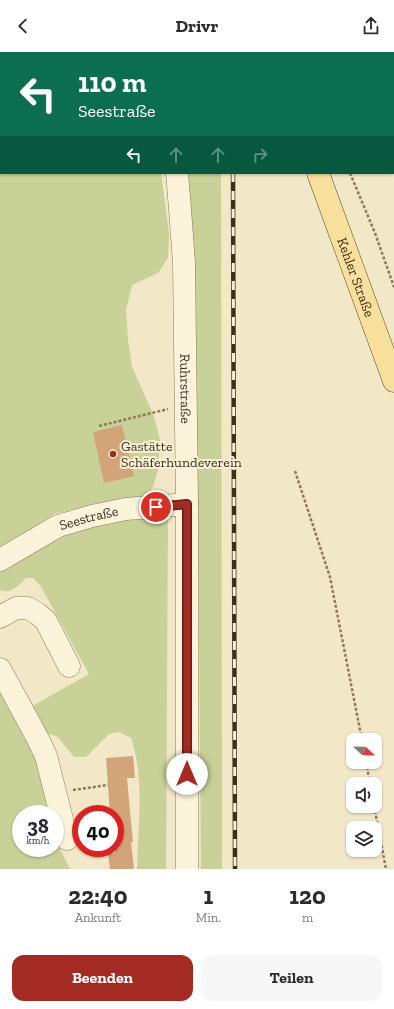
<!DOCTYPE html>
<html lang="de">
<meta charset="utf-8">
<style>
:root{--surface:#fff;--page:#f7f7f7;--text:#2b2b33;--muted:#7c7c81;--accent:#a32b24}
body{margin:0;font-family:"Zilla Slab",serif;background:var(--page);color:var(--text);height:100vh;display:flex;flex-direction:column;font-size:15px;white-space:nowrap}
*{box-sizing:border-box;margin:0}
p{font-size:13px;color:var(--muted)}
.icon{flex:none;width:22px;height:22px;fill:none;stroke:currentColor;stroke-width:2;stroke-linecap:round;stroke-linejoin:round}
.map{position:relative;height:817px;overflow:hidden}
.drawer{display:flex;flex-direction:column;background:var(--surface);flex:1}
.drawer>*{flex:none}
.banner{position:absolute;left:0px;top:0px;width:394px;height:122px;box-shadow:0 1px 3px #0004;background:#0b6e4f;color:#fff;overflow:hidden}
.needle{width:26px;rotate:112deg}
.fabs{position:absolute;left:346px;top:681px;display:grid;gap:8px}
.fabs a{display:grid;place-items:center;width:36px;height:36px;border-radius:8px;background:var(--surface);box-shadow:0 1px 3px #0004;font-size:20px}
.speed{position:absolute;left:12px;top:753px;display:flex;gap:8px;font-size:20px;font-weight:700;text-align:center}
.speed>*{display:grid;place-content:center;width:52px;height:52px;border-radius:50%;background:var(--surface);box-shadow:0 1px 3px #0004;line-height:1}
.speed small{font-size:10px;font-weight:400}
.speed .limit{border:6px solid #d22;background:#fff;color:#111}
.pin{position:absolute;display:grid;place-items:center;width:34px;height:34px;color:#fff;margin:-17px;border:2px solid #fff;border-radius:50%;box-shadow:0 1px 4px #0007}
.me{position:absolute;width:44px;margin:-22px;rotate:0deg;stroke-linejoin:round;filter:drop-shadow(0 0 3px #0008)}
.turn{display:flex;align-items:center;gap:14px;height:84px;padding:0 12px;font-size:18px}
.turn .icon{width:52px;height:52px;stroke-width:2.5}
.turn b{display:block;font-size:28px;line-height:34px}
.lanes{display:flex;align-items:center;height:38px;padding:0 12px;background:#0003;justify-content:center;gap:20px;direction:ltr}
.lanes .off{opacity:.35}
.eta{display:flex;justify-content:space-evenly;align-items:center;height:68px;text-align:center}
.eta b{font-size:24px;font-weight:800;line-height:28px}
.cta{display:flex;gap:8px;margin-top:auto;padding:8px 12px}
.cta a{flex:1;height:46px;border-radius:12px;background:var(--accent);color:#fff;font-size:16px;font-weight:800;line-height:46px;text-align:center}
.cta a+a{background:var(--page);color:var(--text)}
header{display:flex;justify-content:space-between;align-items:center;height:52px;padding:0 12px;background:var(--surface);font-size:18px;font-weight:800}
.map>svg:first-child{display:block}
</style>
<header><svg class="icon" aria-label="back" viewBox="0 0 24 24"><path d="M15 5l-7 7 7 7"/></svg>Drivr<svg class="icon" aria-label="share" viewBox="0 0 24 24"><path d="M12 15V3M7 8l5-5 5 5M5 13v7h14v-7"/></svg></header>
<div class="map">
<svg width="394" height="817" viewBox="0 0 394 817">
<rect width="100%" height="100%" fill="#f2e7c6"/>
<!-- green -->
<g fill="#c7d198">
<path d="M0,0H103L104,1H1V16L0,14Z"/>
<path d="M288,0H394V38L393,39V1H289Z"/>
<path d="M0,27L1,28V121H161L169,182L168,206L158,221L132,233L126,258L128,288L132,315L154,364L160,388L158,418L153,435L143,446L94,452L54,462L0,497Z"/>
<path d="M187,121H221L222,817H201L198,466L194,229Z"/>
<path d="M168,465L166,817H137C138,775 145,726 131,686L119,680L109,682L86,705H74L58,685L43,680L29,656L89,622L40,533L33,526H26C19,533 11,543 0,538V520L36,498L83,475L121,468Z"/>
<path d="M0,632L33,692L44,734L49,762H21V796H55V787L69,815L71,817H0Z"/>
</g>
<!-- building -->
<g fill="#d3a479">
<path d="M122,373L134,424L104,431L93,380Z"/>
<path d="M133,704L135,726H127L130,760L133,790H131L134,817H110L108,802L115,801V762H110L106,706Z"/>
</g>
<g fill="none" stroke-linecap="round" stroke-linejoin="round">
<!-- minor casing -->
<g stroke="#8f795a" stroke-width="23">
<g id="minor">
<path d="M156,0V1"/>
<path d="M393,51L394,52"/>
<path id="s1" d="M177,121L180,157L184,211L187,452V817"/>
<path id="s2" d="M0,508L58,474L92,464L126,457L187,452"/>
<path d="M0,565L16,556H28L38,562L46,569L69,614"/>
<path d="M0,617L38,687L46,704L67,787"/>
</g>
</g>
<!-- major casing -->
<g stroke="#5d472e" stroke-width="23">
<g id="major">
<path d="M274,0L275,1"/>
<path id="s3" d="M318,121L394,329"/>
</g>
</g>
<!-- path -->
<g stroke="#8f795a" stroke-width="2.5" stroke-dasharray="3 2" stroke-linecap="butt">
<path d="M303,0V1"/>
<path d="M370,0V1"/>
<path d="M0,23L1,25"/>
<path d="M0,30L1,31"/>
<path d="M350,121L375,181L394,235"/>
<path d="M99,374L168,357"/>
<path d="M295,419L330,525L362,688"/>
<path d="M366,710L370,732"/>
<path d="M73,738L108,733"/>
<path d="M374,754L386,817"/>
</g>
<!-- minor -->
<use href="#minor" stroke="#fbf3da" stroke-width="22"/>
<!-- major -->
<use href="#major" stroke="#f7e09c" stroke-width="22"/>
<!-- rail casing -->
<g stroke="#3e301e" stroke-width="4.5">
<g id="rail">
<path d="M233,0V1"/>
<path d="M233,121L235,817"/>
</g>
</g>
<!-- rail -->
<use href="#rail" stroke="#f8f1d6" stroke-width="3" stroke-dasharray="9" stroke-linecap="butt"/>
</g>
<g fill="none" stroke-linecap="round" stroke-linejoin="round">
<!-- route casing -->
<g stroke="#6a1c17" stroke-width="10">
<path id="route" d="M156,455L187,452V722"/>
</g>
<!-- route -->
<use href="#route" stroke="#a32b24" stroke-width="7"/>
</g>
<!-- markers -->
<circle fill="#a32b24" stroke="#f8f1d6" stroke-width="1.5" cx="113" cy="402" r="4"/>
<g text-anchor="middle" stroke-width="4" stroke-linejoin="round" paint-order="stroke">
<!-- street labels -->
<g font-size="14" fill="#3e301e" stroke="#f8f1d6">
<text dy="5" stroke="none"><textPath href="#s3" startOffset="111">Kehler Straße</textPath></text>
<text dy="5" stroke="none"><textPath href="#s1" startOffset="216">Ruhrstraße</textPath></text>
<text dy="5" stroke="none"><textPath href="#s2" startOffset="99">Seestraße</textPath></text>
</g>
<!-- poi labels -->
<g font-size="14" fill="#3e301e" stroke="#f8f1d6" text-anchor="start">
<text x="121" y="399">Gastätte<tspan x="121" dy="16">Schäferhundeverein</tspan></text>
</g>
</g>
</svg>
<div class="fabs">
<a><svg class="needle" viewBox="-14 -14 28 28"><path d="M0-13l5 13h-10z" fill="#e53935"/><path d="M0 13l5-13h-10z" fill="#7c7c81"/></svg></a>
<a><svg class="icon" aria-label="sound" viewBox="0 0 24 24"><path d="M4 9h4l5-4v14l-5-4H4zM17 9q2 3 0 6"/></svg></a>
<a><svg class="icon" aria-label="layers" viewBox="0 0 24 24"><path d="M12 4l9 5-9 5-9-5zM3 14l9 5 9-5"/></svg></a>
</div>
<div class="speed"><div>38<small>km/h</small></div><div class="limit">40</div></div>
<div class="pin" style="left:156px;top:455px;background:#d93025"><svg class="icon" aria-label="arrive" viewBox="0 0 24 24"><path d="M6 21V4h12l-3 4 3 4H6"/></svg></div>
<svg class="me" style="left:187px;top:722px" viewBox="-20 -20 40 40"><circle r="19" fill="#fff"/><path d="M0-13L10 11 0 6-10 11z" fill="#a32b24"/></svg>
<div class="banner">
<div class="turn"><svg class="icon" aria-label="left" viewBox="0 0 24 24"><path d="M17 20v-9H6M10 6l-5 5 5 5"/></svg><div><b>110 m</b>Seestraße</div></div>
<div class="lanes"><svg class="icon" aria-label="left" viewBox="0 0 24 24"><path d="M17 20v-9H6M10 6l-5 5 5 5"/></svg><svg class="icon off" aria-label="ahead" viewBox="0 0 24 24"><path d="M12 20V5M6 11l6-6 6 6"/></svg><svg class="icon off" aria-label="ahead" viewBox="0 0 24 24"><path d="M12 20V5M6 11l6-6 6 6"/></svg><svg class="icon off" aria-label="right" viewBox="0 0 24 24"><path d="M7 20v-9h11M14 6l5 5-5 5"/></svg></div>
</div>
</div>
<section class="drawer">
<div class="eta">
<div><b>22:40</b><p>Ankunft</p></div>
<div><b>1</b><p>Min.</p></div>
<div><b>120</b><p>m</p></div>
</div>
<div class="cta"><a>Beenden</a><a>Teilen</a></div>
</section>
